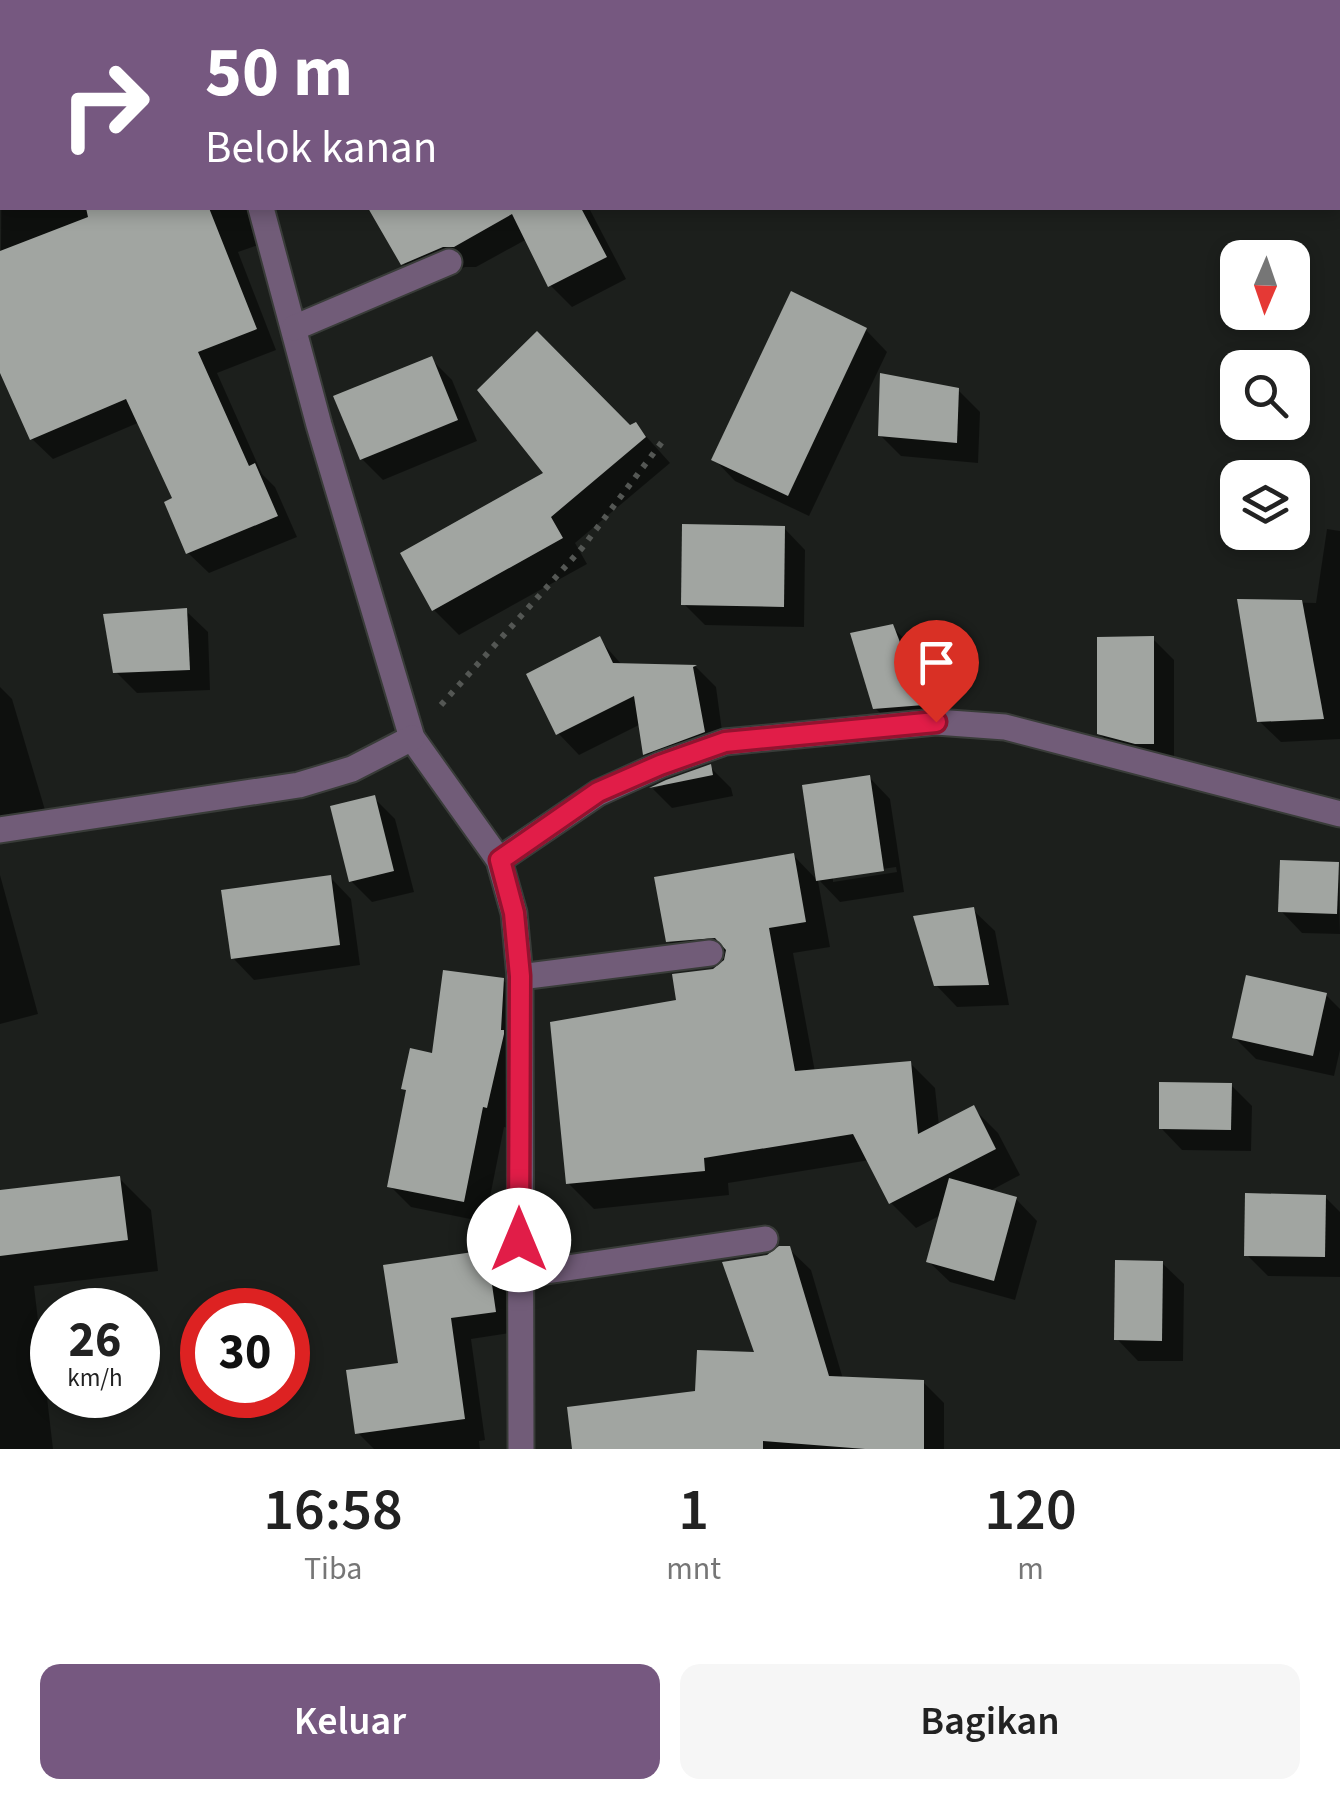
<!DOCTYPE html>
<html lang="id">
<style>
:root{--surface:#fff;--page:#f6f6f6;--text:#222;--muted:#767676;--accent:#765880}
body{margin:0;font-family:"Source Sans 3",sans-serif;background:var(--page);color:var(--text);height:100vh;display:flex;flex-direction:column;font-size:38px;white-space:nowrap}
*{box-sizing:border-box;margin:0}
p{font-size:32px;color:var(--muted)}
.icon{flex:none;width:55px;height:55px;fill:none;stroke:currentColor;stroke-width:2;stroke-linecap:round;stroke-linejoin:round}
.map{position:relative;height:1449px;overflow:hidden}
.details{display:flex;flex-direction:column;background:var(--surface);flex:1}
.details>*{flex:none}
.top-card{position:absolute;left:0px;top:0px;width:1340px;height:210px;box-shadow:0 5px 15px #0003;background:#765880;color:#fff;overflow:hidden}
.needle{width:65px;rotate:182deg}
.controls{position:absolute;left:1220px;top:240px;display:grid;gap:20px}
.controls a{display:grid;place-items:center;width:90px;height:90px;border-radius:20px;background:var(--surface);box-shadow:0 5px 15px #0003;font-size:50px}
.speed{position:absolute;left:30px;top:1288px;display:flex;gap:20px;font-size:50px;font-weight:700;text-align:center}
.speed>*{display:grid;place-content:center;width:130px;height:130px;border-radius:50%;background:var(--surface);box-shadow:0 5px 15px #0003;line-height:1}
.speed small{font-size:25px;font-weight:400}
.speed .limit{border:15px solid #d22;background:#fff;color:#111}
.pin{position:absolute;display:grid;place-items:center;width:85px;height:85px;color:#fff;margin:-102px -42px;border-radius:50% 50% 50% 0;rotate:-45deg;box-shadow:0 0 10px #0007}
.pin .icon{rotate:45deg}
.me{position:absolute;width:110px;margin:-55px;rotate:0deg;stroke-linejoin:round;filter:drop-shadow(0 0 8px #0008)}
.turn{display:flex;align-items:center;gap:35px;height:210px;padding:0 40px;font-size:45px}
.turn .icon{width:130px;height:130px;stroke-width:2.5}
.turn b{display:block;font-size:70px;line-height:85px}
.eta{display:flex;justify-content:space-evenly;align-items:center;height:170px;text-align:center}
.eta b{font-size:60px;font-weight:600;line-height:70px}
.cta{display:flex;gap:20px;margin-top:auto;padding:20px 40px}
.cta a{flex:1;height:115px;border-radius:20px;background:var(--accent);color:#fff;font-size:40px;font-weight:600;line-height:115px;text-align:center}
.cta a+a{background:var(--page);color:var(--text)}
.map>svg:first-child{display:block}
</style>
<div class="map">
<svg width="1340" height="1449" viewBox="0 0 1340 1449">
<rect width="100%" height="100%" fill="#1c1f1c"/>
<!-- shadow -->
<g fill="#0007" fill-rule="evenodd">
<path d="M0,0L55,2H2L0,89Z"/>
<path d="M354,0H429L353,2Z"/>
<path d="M2,125V208H263L267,242L238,252L276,350L217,373L262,474L275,487L297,537L209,573L188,553L175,500L140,422L53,459L32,439L0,366Z"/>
<path d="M371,208H589L626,279L572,307L551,286L527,239L476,267H465L424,285L403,263Z"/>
<path d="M793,294L866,330L887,352L809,516L735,481L714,459Z"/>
<path d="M431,359L452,380L477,441L383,480L362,459Z"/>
<path d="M958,390L980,412L978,463L901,456L880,435Z"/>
<path d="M636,425L670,463L575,543L587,564L459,635L434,610Z"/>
<path d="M784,528L805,550L804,627L705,625L684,604Z"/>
<path d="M1327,529L1340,531V739L1281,742L1259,721L1240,601L1316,603Z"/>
<path d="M186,611L208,632L210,690L137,693L115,671Z"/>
<path d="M892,627L914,648L943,725L896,729L875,708Z"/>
<path d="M599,639L623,666L696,667L716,687L725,753L667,775L646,754L641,724L579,755L558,733Z"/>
<path d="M1153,639L1174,660V764L1121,755L1099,733Z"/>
<path d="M0,687L12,699L45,810L0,823Z"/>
<path d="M710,767L731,788L733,796L672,808L653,789Z"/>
<path d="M869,777L890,799L904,892L840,902L819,880ZM896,867L897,872L833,882V876Z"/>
<path d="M374,798L395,819L414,892L372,902L351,881Z"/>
<path d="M793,855L818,881L830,947L793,953L815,1072L910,1063L935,1088L939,1126L973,1108L998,1133L1020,1175L988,1192L1016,1199L1037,1221L1015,1300L950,1282L928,1261L941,1215L916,1228L891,1203L870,1160L728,1183L729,1195L594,1209L568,1183L679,1002L724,964L694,966L668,941Z"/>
<path d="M1338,865L1340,934L1302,933L1281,911Z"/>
<path d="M0,875L38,1014L0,1024Z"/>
<path d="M330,877L351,899L360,965L254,980L233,958Z"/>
<path d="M973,910L995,931L1009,1005L957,1007L936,985Z"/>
<path d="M503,980L524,1002V1056L508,1128L504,1127L485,1222L411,1207L390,1186L408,1092L404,1088Z"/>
<path d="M1326,995L1340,1009V1050L1334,1076L1256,1059L1234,1037Z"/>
<path d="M1231,1085L1252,1106L1251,1151L1182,1150L1161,1128Z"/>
<path d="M119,1178L151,1210L158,1271L34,1286L53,1449H0V1192Z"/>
<path d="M1325,1197L1340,1212V1277L1268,1276L1247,1255Z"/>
<path d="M789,1249L811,1270L843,1379L923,1382L944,1403V1449H575L698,1393L757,1354L768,1257Z"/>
<path d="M486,1252L508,1274L516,1332L471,1339L485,1440L479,1441L480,1449H374L358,1433L401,1365Z"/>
<path d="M1162,1263L1184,1284L1183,1361H1138L1117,1339Z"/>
</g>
<!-- building -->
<g fill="#a1a5a1">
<path d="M86,208H209L257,329L198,352L249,466L255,463L278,516L186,554L164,502L172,498L126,399L30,440L0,373V251L88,217Z"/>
<path d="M368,208H581L607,257L548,287L512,214L454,247H443L401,265Z"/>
<path d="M791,291L867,328L788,496L711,460Z"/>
<path d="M537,331L630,425L636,422L646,437L551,517L563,538L432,611L400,553L543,473L477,390Z"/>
<path d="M432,356L458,420L360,460L333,396Z"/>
<path d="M880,373L959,388L957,443L878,436Z"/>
<path d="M682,524L785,526L784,607L681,605Z"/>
<path d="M1237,599L1302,600L1324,719L1257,722Z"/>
<path d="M187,608L190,670L113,673L103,614Z"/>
<path d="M893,624L924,705L873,709L850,633Z"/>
<path d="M600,636L613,663L697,665L693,667L705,732L643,755L634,696L556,735L526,674Z"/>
<path d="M1154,636V744H1135L1097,734V637Z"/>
<path d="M711,764L713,775L649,788L666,780Z"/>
<path d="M870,775L884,871L816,881L802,785Z"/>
<path d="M375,795L394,871L349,882L330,806Z"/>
<path d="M794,853L806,922L769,928L795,1071L911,1061L918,1134L974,1105L996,1149L889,1204L853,1134L704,1158L705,1171L566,1184L550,1022L676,1000L672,974L713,969L724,960L726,950L715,938L666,942L654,877Z"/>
<path d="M1280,860L1339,862L1337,914L1278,912Z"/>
<path d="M331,875L340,945L231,959L221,890Z"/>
<path d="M974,907L989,985L934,986L913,916Z"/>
<path d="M443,970L504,978L501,1030H504V1034L487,1108L483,1107L464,1202L387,1187L406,1090L401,1089L410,1048L432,1053Z"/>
<path d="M1246,975L1327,993L1313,1056L1232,1038Z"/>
<path d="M1159,1082L1232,1083L1231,1130L1159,1129Z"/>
<path d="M120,1176L128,1240L0,1256V1190Z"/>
<path d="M949,1178L1017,1197L994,1281L926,1262Z"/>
<path d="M1245,1193L1326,1195L1325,1257L1244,1256Z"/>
<path d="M779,1246H790L829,1376L924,1380V1449H865L763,1441V1449H572L567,1407L695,1391L697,1350L754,1352L722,1262L767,1255Z"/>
<path d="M487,1250L496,1312L451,1318L465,1419L355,1434L346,1370L398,1363L383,1265Z"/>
<path d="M1115,1260L1163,1261L1162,1341L1114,1340Z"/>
</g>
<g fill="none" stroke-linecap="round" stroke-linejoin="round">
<!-- minor casing -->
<g stroke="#393c39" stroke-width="29">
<g id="minor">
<path d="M209,0L210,2"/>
<path d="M447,2L448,0"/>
<path d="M261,208L319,425L412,738L499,860L514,913L520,977L521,1449"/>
<path d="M294,328L449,262"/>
<path d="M0,830L299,785L352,769L412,738"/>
<path d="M499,860L598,793L660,765L725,742L936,722L1005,727L1340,814"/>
<path d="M520,977L710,953"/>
<path d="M519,1275L765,1239"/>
</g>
</g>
<!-- path -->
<path stroke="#545754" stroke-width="6" stroke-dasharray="5 8" stroke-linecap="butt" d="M441,705L582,548L662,442"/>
<!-- minor -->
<use href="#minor" stroke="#715c78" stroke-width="25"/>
</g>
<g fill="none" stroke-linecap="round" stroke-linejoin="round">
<!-- route casing -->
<g stroke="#92132f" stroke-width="25">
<path id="route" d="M519,1240L520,976L514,913L500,860L598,792L660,765L725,742L936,722"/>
</g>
<!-- route -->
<use href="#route" stroke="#e11d48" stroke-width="18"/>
</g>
</svg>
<div class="controls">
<a><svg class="needle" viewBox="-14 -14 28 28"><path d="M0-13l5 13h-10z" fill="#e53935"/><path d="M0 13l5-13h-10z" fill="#767676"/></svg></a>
<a><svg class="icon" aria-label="search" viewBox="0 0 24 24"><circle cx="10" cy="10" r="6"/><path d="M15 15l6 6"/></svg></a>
<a><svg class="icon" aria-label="layers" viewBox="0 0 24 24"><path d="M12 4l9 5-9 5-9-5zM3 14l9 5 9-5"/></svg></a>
</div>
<div class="speed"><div>26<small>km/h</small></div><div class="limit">30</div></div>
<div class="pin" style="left:936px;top:722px;background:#d93025"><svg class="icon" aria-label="arrive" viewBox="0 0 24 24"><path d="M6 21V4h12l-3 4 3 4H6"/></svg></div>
<svg class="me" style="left:519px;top:1240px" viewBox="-20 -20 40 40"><circle r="19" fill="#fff"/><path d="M0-13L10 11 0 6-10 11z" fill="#e11d48"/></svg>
<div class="top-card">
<div class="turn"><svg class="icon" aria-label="right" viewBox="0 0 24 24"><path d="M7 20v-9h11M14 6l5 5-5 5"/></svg><div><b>50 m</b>Belok kanan</div></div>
</div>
</div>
<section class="details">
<div class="eta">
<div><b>16:58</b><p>Tiba</p></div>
<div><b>1</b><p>mnt</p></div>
<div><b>120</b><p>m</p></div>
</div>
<div class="cta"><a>Keluar</a><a>Bagikan</a></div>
</section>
